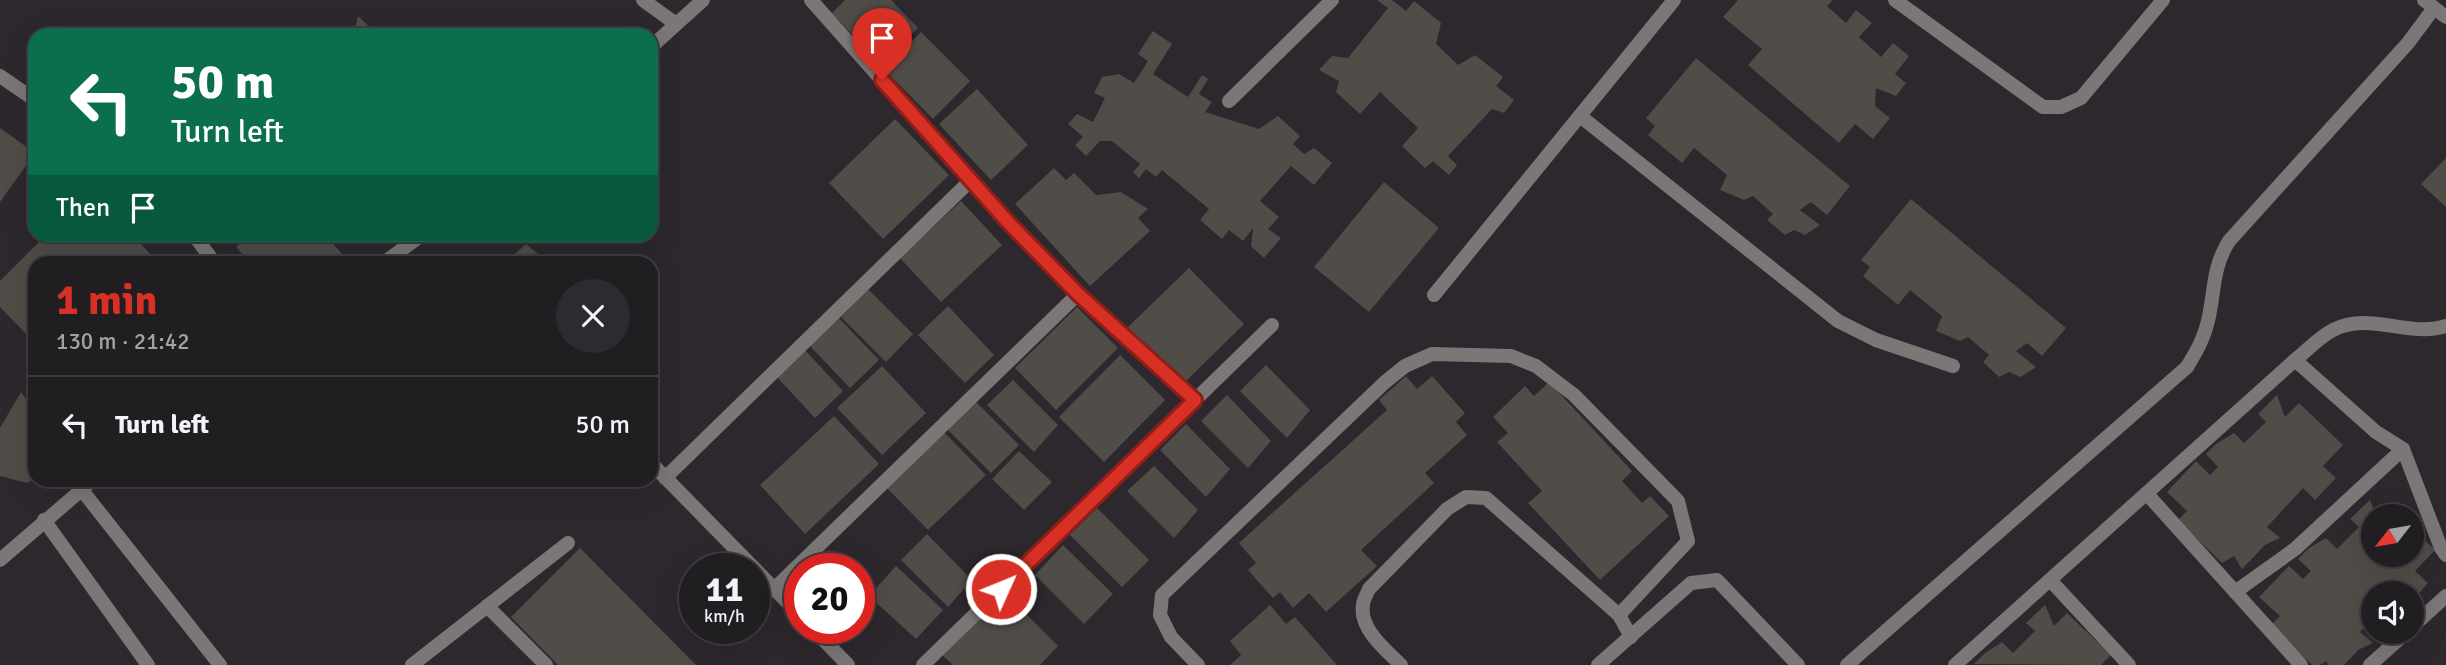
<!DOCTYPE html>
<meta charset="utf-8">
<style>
:root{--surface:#211e22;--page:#2d2b2f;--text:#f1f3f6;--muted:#a2a2a5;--line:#3e3c40;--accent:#d93025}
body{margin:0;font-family:Signika,sans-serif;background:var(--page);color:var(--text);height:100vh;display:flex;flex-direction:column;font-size:26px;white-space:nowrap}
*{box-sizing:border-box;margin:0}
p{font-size:23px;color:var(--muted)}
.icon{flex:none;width:38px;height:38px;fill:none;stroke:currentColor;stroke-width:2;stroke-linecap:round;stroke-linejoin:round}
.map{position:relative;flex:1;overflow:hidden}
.sheet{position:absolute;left:28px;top:256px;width:630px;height:231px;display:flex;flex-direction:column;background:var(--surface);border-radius:21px;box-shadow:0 7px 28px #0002,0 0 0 2px var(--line)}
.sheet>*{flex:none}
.hud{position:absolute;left:28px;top:28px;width:630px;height:214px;border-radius:21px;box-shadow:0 7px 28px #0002,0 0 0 2px var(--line);background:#0b6e4f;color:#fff;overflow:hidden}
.needle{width:46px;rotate:239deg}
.fabs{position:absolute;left:2361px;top:504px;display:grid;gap:14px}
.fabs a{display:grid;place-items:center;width:63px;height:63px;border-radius:50%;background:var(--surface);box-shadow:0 7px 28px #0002,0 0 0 2px var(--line);font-size:35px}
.speed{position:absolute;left:679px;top:553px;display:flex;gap:14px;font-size:35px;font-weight:700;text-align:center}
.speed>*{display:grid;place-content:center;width:91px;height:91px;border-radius:50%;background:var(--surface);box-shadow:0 7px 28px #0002,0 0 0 2px var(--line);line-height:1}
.speed small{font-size:18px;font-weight:400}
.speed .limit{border:10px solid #d22;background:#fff;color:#111}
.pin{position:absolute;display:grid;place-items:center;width:60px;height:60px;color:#fff;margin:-72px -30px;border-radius:50% 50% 50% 0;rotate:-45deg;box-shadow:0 0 7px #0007}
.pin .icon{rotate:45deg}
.me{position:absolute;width:77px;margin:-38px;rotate:46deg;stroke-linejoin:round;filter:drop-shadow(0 0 5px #0008)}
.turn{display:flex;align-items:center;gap:24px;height:147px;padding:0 28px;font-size:32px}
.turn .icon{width:91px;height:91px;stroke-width:2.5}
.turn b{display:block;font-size:49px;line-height:60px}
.then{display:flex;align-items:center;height:66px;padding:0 28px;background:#0003;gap:14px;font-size:26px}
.round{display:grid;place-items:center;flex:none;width:74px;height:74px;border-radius:37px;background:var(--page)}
.headline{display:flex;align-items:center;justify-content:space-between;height:119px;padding:0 28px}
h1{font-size:42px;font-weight:700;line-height:52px;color:var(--accent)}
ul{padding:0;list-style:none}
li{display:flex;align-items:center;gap:21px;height:98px;padding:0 28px;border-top:2px solid var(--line)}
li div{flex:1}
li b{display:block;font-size:26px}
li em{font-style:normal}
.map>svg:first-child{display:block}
</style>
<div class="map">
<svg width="2446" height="665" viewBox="0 0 2446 665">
<rect width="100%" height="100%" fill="#2c282d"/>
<!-- building -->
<g fill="#504c48">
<path d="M845,0H891L918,28L880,64L832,13Z"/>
<path d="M1377,0H1392L1406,11L1414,1L1441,23L1436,44L1458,65L1475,55L1503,77L1496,86L1514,100L1504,113L1492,109L1448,156L1457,165L1449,175L1433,161L1425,168L1402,146L1418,128L1380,92L1360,114L1336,92L1339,81L1319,70L1332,56L1348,58L1388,8Z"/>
<path d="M1738,0H1833L1827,6L1846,23L1856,10L1872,23L1859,37L1881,57L1893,43L1909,56L1895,74L1906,83L1896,96L1876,88L1875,106L1890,118L1873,139L1855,124L1839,143L1748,65L1762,49L1723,17Z"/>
<path d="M358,16L378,35H353Z"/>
<path d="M1153,31L1172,44L1153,74L1188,97L1202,75L1208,79L1199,94L1212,102L1205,112L1259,129L1278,116L1300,136L1293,144L1304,154L1314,148L1332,163L1314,185L1291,166L1260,201L1279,217L1268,229L1281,238L1264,258L1251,246L1253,228L1243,241L1229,230L1222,239L1200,220L1209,209L1162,170L1156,177L1146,169L1139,178L1133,172L1140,164L1112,141H1100L1086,156L1075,145L1083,137L1068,124L1077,114L1093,122L1105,98L1094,93L1102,77L1119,74L1134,83L1148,61L1138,54Z"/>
<path d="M921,32L970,81L933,119L884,69Z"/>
<path d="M1696,58L1850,186L1827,215L1811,202L1800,210L1820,225L1805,235L1794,230L1785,235L1767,220L1773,214L1753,196L1744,200L1720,190L1727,175L1694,148L1682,163L1648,135L1655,126L1646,118Z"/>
<path d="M977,89L1028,145L991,180L939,124Z"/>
<path d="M895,119L949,175L883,239L829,183Z"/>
<path d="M0,128L35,153L0,202Z"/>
<path d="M2446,158V207L2421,184Z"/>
<path d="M1054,168L1066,180L1074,173L1096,195L1121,192L1148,209L1138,218L1150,231L1090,286L1015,204Z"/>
<path d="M1384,182L1439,228L1369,312L1314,267Z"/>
<path d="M1911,199L2066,328L2042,356L2027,343L2016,351L2036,367L2021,377L2009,372L1999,377L1983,362L1989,355L1968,337L1960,341L1936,331L1942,316L1910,290L1898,305L1863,276L1870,267L1861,260Z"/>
<path d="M961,201L1002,245L941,302L900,258Z"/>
<path d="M47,234H131L158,262H35V343L0,307V281Z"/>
<path d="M252,234H325L349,262H249L236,247Z"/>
<path d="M526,244L548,262H506Z"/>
<path d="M1189,268L1244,324L1183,384L1128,327Z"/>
<path d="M868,289L913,334L886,362L841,317Z"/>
<path d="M948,306L994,355L965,383L918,335Z"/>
<path d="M1077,307L1118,348L1056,410L1015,368Z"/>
<path d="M837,316L879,360L850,388L808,344Z"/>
<path d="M803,348L843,391L815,418L775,375Z"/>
<path d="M1120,355L1165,400L1104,462L1059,417Z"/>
<path d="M1266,365L1310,410L1287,438L1240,391Z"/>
<path d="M882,366L926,413L882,455L837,408Z"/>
<path d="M1406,376L1417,389L1432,376L1465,413L1456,422L1467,435L1425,473L1434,483L1361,550L1377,566L1326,612L1309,593L1293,608L1280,592L1273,598L1248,570L1256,563L1239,543L1387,410L1379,400Z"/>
<path d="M1013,380L1058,425L1034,452L987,405Z"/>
<path d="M1549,382L1632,471L1622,481L1642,503L1650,496L1669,516L1600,580L1528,503L1542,491L1497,442L1508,433L1493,417L1525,386L1534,396Z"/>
<path d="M21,392L35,411V478L27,483L0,476V428Z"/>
<path d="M1227,395L1271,441L1248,468L1201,421Z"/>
<path d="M2277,395L2285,417L2299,403L2343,445L2323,466L2336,478L2315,500L2303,488L2267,527L2280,538L2265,545L2242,569L2234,556L2222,563L2178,520L2187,511L2167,492L2196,461L2210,475L2218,467L2206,454L2216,444L2234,433L2244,443L2266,422L2258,414Z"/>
<path d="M975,401L1019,445L991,473L947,429Z"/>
<path d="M834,416L879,464L805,534L760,485Z"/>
<path d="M1186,424L1230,469L1206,497L1160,450Z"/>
<path d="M943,431L986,475L928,530L885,486Z"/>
<path d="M1019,451L1052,482L1024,510L992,479Z"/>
<path d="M1154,466L1198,510L1174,538L1127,491Z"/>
<path d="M2370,500L2376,516H2373V555H2412V528L2435,550L2415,571L2428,583L2412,601V593H2373V618L2360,632L2373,643L2358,650L2344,665H2329L2326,661L2320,665H2312L2271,625L2280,616L2259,597L2289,566L2303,579L2311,571L2298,559L2309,548L2326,538L2337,549L2359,527L2350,519Z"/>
<path d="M1097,508L1149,560L1122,587L1070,535Z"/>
<path d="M927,534L972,580L948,607L901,560Z"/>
<path d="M1063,545L1113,594L1084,624L1035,575Z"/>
<path d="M580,548L696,665H558L511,617Z"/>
<path d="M829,550L847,569H810Z"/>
<path d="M896,566L943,610L916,639L869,596Z"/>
<path d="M1003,591L1058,646L1040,665H953L941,654Z"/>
<path d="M1270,605L1286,624L1295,617L1337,665H1230L1241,655L1230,641Z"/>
<path d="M2045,605L2054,626L2067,613L2111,655L2101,665L1974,664L1985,653L2002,642L2013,653L2035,631L2026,623Z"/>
</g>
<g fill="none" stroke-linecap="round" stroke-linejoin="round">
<!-- service -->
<g stroke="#7a7776" stroke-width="14">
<path d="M643,0L676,24"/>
<path d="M811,0L1006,220L1078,294L1195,400"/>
<path d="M1895,0L2043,107H2061L2081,98L2163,0"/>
<path d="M0,76L35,100"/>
<path d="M1229,101L1332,0"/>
<path d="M1580,116L1838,321L1876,340L1953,366"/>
<path d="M193,234L214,262"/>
<path d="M1434,295L1674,0"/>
<path d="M651,463L800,615"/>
<path d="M665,478L970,181"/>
<path d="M81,489L220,665"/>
<path d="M44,520L148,665"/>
<path d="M774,589L1078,294"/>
<path d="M487,606L546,665"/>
<path d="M812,628L848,665"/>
<path d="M412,665L568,543"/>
<path d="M923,665L1272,325"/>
<path d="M1198,665L1171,637L1160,615L1162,595L1384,383L1405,366L1432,354L1511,356L1536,366L1574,395L1678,501L1688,541L1619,615"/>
<path d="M1401,665C1386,650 1359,629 1363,605C1363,600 1367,594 1369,589L1447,509L1466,497L1486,498L1619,615L1631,637"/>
<path d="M1598,665L1691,583L1717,580L1798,665"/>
<path d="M1847,665L2187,367"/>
</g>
<!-- minor -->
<g stroke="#7a7776" stroke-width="14">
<path d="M651,47L703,0"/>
<path d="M385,262L423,234"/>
<path d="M2295,360L2376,432L2403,449L2441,548L2446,555"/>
<path d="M2187,367C2196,352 2204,339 2208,321C2215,291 2212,268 2229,241L2408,43L2434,8"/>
<path d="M2147,494L2301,665"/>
<path d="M0,560L93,480"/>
<path d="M2050,580L2129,665"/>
<path d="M2235,592L2295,549L2403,449"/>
<path d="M2412,627L2446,596"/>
<path d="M1955,665L2295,360C2307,351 2319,337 2333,330C2369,311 2409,338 2446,326"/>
<path d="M2370,665L2407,632"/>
</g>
<!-- tertiary -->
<path stroke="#7a7776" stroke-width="14" d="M2424,0L2446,17"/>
</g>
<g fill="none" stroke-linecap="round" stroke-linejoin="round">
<!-- route casing -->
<g stroke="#8d1f18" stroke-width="18">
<path id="route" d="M882,80L1006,220L1078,294L1195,400L1001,589"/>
</g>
<!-- route -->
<use href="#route" stroke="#d93025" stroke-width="12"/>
</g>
</svg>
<div class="fabs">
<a><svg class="needle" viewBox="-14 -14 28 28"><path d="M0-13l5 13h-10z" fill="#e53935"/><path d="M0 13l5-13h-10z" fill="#a2a2a5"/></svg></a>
<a><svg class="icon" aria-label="sound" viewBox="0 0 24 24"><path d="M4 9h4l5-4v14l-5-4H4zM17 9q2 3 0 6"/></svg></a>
</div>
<div class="speed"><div>11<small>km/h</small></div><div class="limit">20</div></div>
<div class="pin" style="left:882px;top:80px;background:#d93025"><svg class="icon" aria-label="arrive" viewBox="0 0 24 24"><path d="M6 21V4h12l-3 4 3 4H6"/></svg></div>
<svg class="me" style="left:1001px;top:589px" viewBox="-20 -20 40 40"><circle r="17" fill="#d93025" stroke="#fff" stroke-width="3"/><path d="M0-11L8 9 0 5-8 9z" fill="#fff"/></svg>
<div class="hud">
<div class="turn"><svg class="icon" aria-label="left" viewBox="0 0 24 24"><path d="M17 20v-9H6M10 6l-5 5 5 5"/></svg><div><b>50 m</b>Turn left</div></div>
<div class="then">Then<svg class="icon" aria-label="arrive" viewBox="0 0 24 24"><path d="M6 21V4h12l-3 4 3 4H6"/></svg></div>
</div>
<section class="sheet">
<div class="headline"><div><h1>1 min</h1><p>130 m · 21:42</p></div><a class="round"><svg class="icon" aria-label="close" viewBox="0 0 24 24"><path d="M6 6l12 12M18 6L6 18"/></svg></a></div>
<ul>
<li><svg class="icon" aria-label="left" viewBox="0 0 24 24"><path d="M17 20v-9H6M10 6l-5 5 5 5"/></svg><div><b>Turn left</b></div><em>50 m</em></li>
</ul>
</section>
</div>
